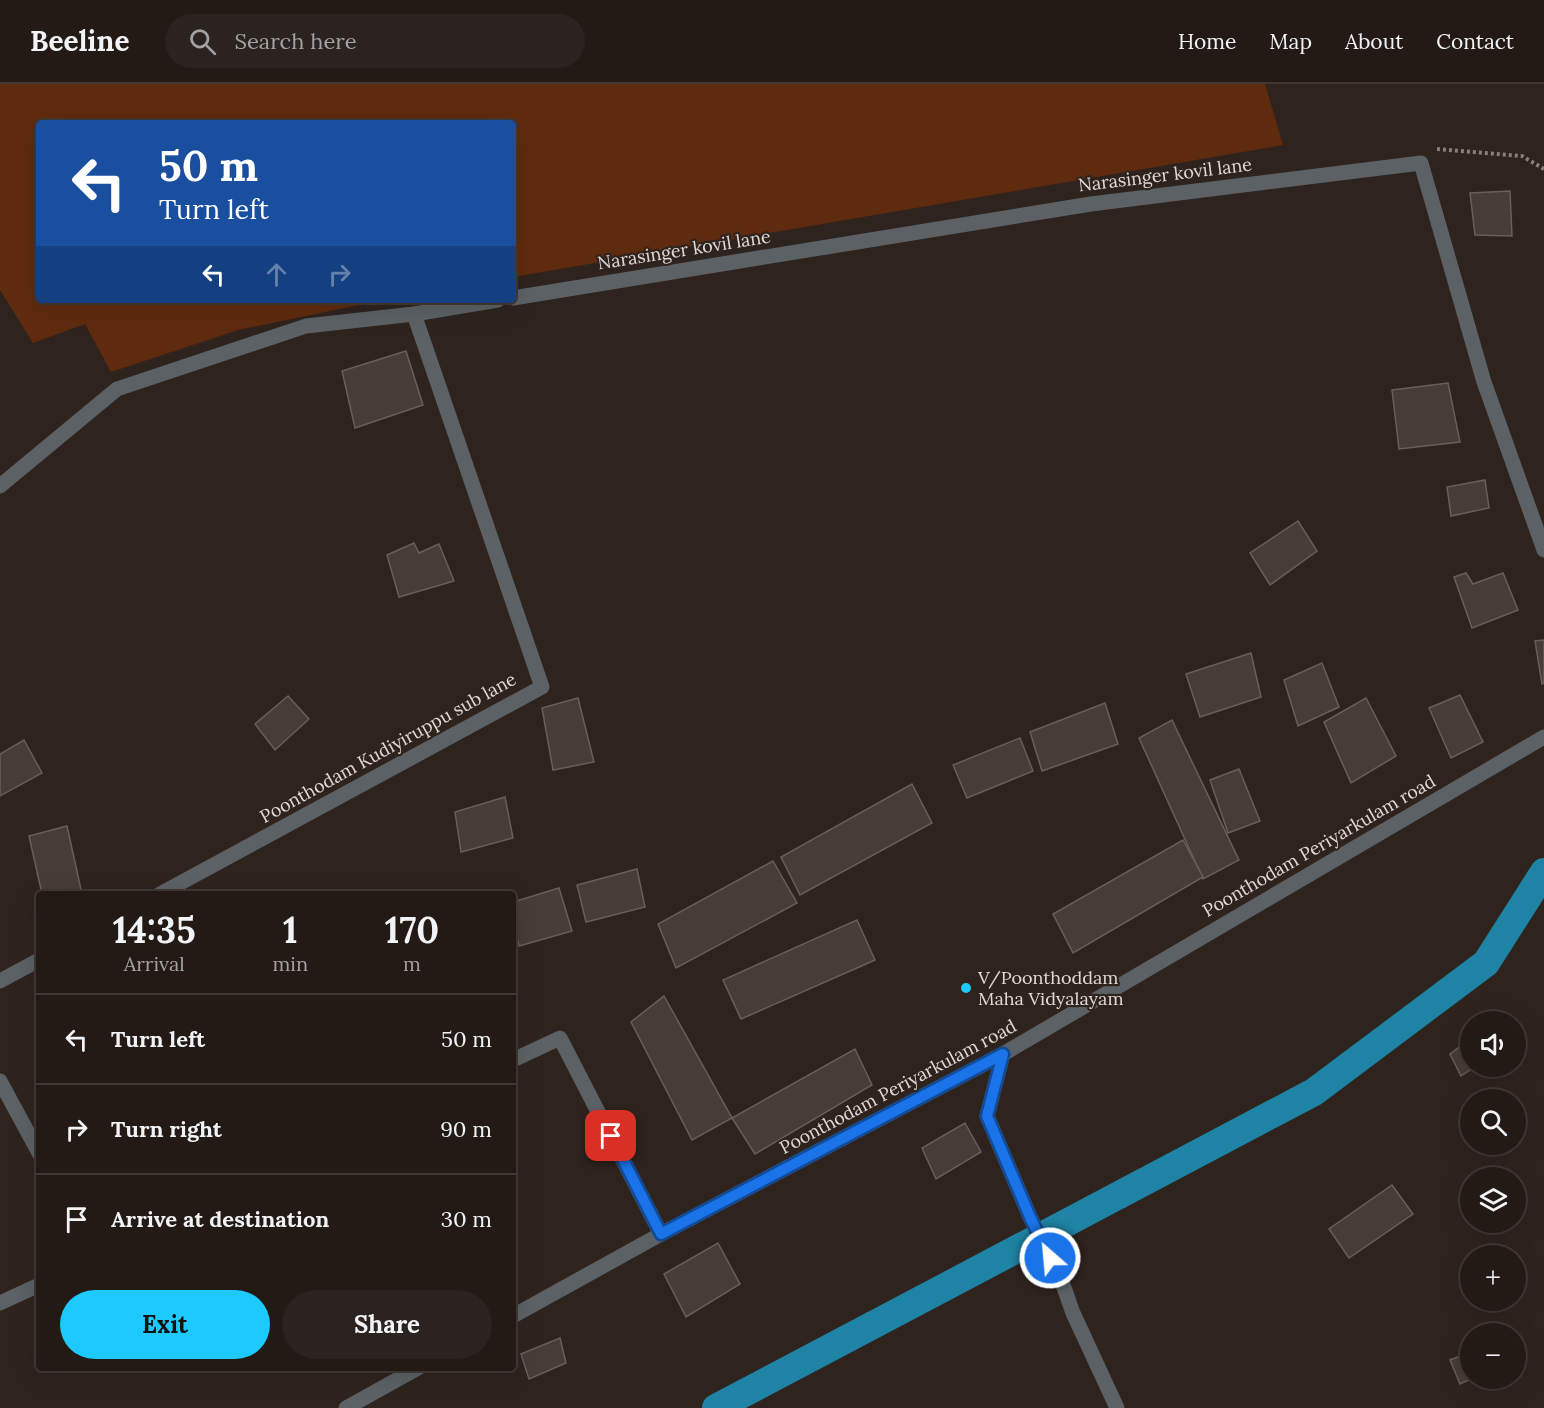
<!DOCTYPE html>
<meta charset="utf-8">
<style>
:root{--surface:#231a16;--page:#2b231f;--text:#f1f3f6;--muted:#a3a1a1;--line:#403835;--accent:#1ec9fd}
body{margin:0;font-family:Lora,serif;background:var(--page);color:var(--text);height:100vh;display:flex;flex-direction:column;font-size:22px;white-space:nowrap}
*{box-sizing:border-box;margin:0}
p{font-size:20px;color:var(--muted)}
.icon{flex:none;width:33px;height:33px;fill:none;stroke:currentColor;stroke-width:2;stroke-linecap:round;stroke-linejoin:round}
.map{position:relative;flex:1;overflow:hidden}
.panel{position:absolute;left:36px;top:807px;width:480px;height:480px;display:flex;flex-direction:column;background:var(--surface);border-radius:6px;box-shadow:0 6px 24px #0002,0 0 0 2px var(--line)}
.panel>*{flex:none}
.guide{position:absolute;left:36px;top:36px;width:480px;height:183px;border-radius:6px;box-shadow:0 6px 24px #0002,0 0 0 2px var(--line);background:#1a4fa0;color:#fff;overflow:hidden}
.tools{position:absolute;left:1460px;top:927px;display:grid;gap:12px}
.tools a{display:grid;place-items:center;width:66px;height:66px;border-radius:50%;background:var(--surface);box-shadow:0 6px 24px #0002,0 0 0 2px var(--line);font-size:30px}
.pin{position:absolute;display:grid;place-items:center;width:51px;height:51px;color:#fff;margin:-26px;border-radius:12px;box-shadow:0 3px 9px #0006}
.me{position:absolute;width:66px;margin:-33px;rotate:333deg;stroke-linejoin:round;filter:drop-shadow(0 0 4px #0008)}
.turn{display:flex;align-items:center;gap:21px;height:126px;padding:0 24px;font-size:27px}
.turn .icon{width:78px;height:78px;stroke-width:2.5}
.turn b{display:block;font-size:42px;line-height:51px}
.lanes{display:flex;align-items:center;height:57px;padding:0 24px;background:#0003;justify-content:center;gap:30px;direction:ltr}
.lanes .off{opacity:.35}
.eta{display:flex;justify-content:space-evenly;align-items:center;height:102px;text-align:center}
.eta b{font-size:36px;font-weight:700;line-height:42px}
.action{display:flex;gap:12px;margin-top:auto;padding:12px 24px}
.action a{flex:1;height:69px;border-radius:36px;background:var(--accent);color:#111;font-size:24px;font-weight:700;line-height:69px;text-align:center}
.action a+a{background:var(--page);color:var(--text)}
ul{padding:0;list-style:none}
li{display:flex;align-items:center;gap:18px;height:90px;padding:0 24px;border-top:2px solid var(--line)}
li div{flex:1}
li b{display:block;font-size:22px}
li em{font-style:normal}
header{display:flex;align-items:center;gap:36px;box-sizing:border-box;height:84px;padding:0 30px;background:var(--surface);border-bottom:2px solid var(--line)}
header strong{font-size:28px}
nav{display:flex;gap:33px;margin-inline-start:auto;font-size:21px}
.search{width:420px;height:54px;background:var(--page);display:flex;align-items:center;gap:15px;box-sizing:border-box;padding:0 21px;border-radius:33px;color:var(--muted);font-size:22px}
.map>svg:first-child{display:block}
</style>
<header>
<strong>Beeline</strong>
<div class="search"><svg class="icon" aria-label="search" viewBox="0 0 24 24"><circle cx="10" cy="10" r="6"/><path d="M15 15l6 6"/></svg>Search here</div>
<nav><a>Home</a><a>Map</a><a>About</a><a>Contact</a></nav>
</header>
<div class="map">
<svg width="1544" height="1324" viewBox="0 0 1544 1324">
<rect width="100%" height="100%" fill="#2f231e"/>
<!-- green -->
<path fill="#5f2b0e" d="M0,0H1265L1283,61L513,193V39H39V216H383L238,246L111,288L85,240L33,259L0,206Z"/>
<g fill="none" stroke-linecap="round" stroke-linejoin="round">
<!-- canal -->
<path stroke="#1e83a4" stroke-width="28" d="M716,1324L1314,1008L1486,879L1544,788"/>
</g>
<!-- building -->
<g fill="#483c36" stroke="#6b5e58" stroke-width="1.5">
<path d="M1510,107L1512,152L1475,151L1470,109Z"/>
<path d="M406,267L423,321L355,344L342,287Z"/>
<path d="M1448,299L1460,358L1399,365L1392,306Z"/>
<path d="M1485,396L1489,424L1451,432L1447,403Z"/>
<path d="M1298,437L1317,467L1270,501L1250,469Z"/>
<path d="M414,459L419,469L439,460L454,497L399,513L387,471Z"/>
<path d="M1466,489L1473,500L1503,489L1518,526L1472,544L1454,493Z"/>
<path d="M1544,556V599L1542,600L1535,557Z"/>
<path d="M1251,569L1261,613L1200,633L1186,590Z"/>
<path d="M1322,579L1339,623L1298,642L1284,596Z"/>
<path d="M1460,611L1483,658L1451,674L1429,624Z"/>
<path d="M288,612L309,635L275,666L255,640Z"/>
<path d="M578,614L594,678L553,686L542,624Z"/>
<path d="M1366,614L1396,672L1351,699L1324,638Z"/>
<path d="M1105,619L1118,660L1042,687L1030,648Z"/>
<path d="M1172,636L1239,776L1203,795L1139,654Z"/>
<path d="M1020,654L1033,687L967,714L953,681Z"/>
<path d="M24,656L42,689L0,712V670Z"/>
<path d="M1239,685L1260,737L1228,749L1210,696Z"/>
<path d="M912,700L932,739L800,811L781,773Z"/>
<path d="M505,713L513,754L461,768L455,728Z"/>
<path d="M67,742L82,810H42L29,752Z"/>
<path d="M1183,756L1203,793L1073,869L1053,830Z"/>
<path d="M773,777L797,819L676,884L658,840Z"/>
<path d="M637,785L645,823L586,838L577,801Z"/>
<path d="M559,804L572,847L519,862L513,839V818Z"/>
<path d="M857,836L875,876L741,935L723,896Z"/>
<path d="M664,912L732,1034L692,1056L631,938Z"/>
<path d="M1470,955V982H1476L1461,992L1450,970Z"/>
<path d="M855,965L872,1001L755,1070L732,1034Z"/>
<path d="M965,1039L981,1068L936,1095L922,1064Z"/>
<path d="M1392,1101L1413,1130L1349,1174L1329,1145Z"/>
<path d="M718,1159L740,1200L686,1233L664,1190Z"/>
<path d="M560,1254L566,1279L529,1295L521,1270Z"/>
<path d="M1470,1268V1294H1473L1460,1300L1450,1276Z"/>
</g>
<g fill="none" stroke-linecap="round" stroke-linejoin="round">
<!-- path -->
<path stroke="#887f7a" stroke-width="4" stroke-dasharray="3 3" stroke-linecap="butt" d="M1437,65L1522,72L1544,85"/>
<!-- street -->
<g stroke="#5b6164" stroke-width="15">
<path d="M513,214L1091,120L1421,79L1484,298L1544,466"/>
<path d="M0,402L117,305L306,242L414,230L498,216"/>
<path d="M160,810L542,603L414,230"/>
<path d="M0,897L39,876"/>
<path d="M1003,970L987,1032L1030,1133L1061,1195L1073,1229L1117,1324"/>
<path d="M513,976L560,954L661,1150"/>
<path d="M0,997L39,1069"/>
<path d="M0,1219L39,1201"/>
<path d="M513,1232L661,1150L1003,970L1544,653"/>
<path d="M346,1324L418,1284"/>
</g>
</g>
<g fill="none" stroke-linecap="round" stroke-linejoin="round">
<!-- route casing -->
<g stroke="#114b97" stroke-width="15">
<path id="route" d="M611,1052L661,1150L1003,970L987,1032L1030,1133L1050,1174"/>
</g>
<!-- route -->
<use href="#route" stroke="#1a73e8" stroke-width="10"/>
</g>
<!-- markers -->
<circle fill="#1ec9fd" stroke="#2f231e" stroke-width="2" cx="966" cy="904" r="6"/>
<g text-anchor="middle" stroke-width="4.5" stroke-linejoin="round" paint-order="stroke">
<!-- street labels -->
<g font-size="18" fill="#e0d9d5" stroke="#2f231e">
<text transform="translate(1165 91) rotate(-7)" y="6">Narasinger kovil lane</text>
<text transform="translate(684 166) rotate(-9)" y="6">Narasinger kovil lane</text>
<text transform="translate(388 664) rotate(-29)" y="6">Poonthodam Kudiyiruppu sub lane</text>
<text transform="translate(1319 762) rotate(-30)" y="6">Poonthodam Periyarkulam road</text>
<text transform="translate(898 1003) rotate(-28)" y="6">Poonthodam Periyarkulam road</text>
</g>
<!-- poi labels -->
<g font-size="18" fill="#e0d9d5" stroke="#2f231e" text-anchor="start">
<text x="978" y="900">V/Poonthoddam<tspan x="978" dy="21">Maha Vidyalayam</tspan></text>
</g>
</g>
</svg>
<div class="tools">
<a><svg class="icon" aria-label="sound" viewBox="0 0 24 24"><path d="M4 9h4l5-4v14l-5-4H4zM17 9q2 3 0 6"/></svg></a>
<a><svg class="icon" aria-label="search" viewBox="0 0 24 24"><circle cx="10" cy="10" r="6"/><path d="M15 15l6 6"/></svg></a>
<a><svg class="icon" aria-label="layers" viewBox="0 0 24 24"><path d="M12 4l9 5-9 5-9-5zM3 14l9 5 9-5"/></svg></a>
<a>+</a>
<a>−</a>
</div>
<div class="pin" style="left:611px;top:1052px;background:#d93025"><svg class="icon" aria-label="arrive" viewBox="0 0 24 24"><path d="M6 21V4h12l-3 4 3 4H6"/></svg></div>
<svg class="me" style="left:1050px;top:1174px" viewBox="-20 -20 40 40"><circle r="17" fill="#1a73e8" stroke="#fff" stroke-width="3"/><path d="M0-11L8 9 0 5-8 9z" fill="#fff"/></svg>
<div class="guide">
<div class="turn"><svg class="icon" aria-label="left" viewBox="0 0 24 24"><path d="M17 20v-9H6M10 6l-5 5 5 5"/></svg><div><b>50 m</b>Turn left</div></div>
<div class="lanes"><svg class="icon" aria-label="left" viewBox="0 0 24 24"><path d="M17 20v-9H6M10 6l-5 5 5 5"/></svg><svg class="icon off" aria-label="ahead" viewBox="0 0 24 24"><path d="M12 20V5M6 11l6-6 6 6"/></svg><svg class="icon off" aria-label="right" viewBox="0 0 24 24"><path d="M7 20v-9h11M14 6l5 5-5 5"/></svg></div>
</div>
<section class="panel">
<div class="eta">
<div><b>14:35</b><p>Arrival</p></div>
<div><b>1</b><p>min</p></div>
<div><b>170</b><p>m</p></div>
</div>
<ul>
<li><svg class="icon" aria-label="left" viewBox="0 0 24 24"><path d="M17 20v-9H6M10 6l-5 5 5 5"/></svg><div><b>Turn left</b></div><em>50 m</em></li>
<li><svg class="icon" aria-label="right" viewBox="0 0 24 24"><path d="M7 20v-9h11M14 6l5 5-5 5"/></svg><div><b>Turn right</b></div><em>90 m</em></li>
<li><svg class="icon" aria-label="arrive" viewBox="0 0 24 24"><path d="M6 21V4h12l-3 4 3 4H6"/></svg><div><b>Arrive at destination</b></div><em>30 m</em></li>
</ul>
<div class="action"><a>Exit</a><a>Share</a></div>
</section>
</div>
